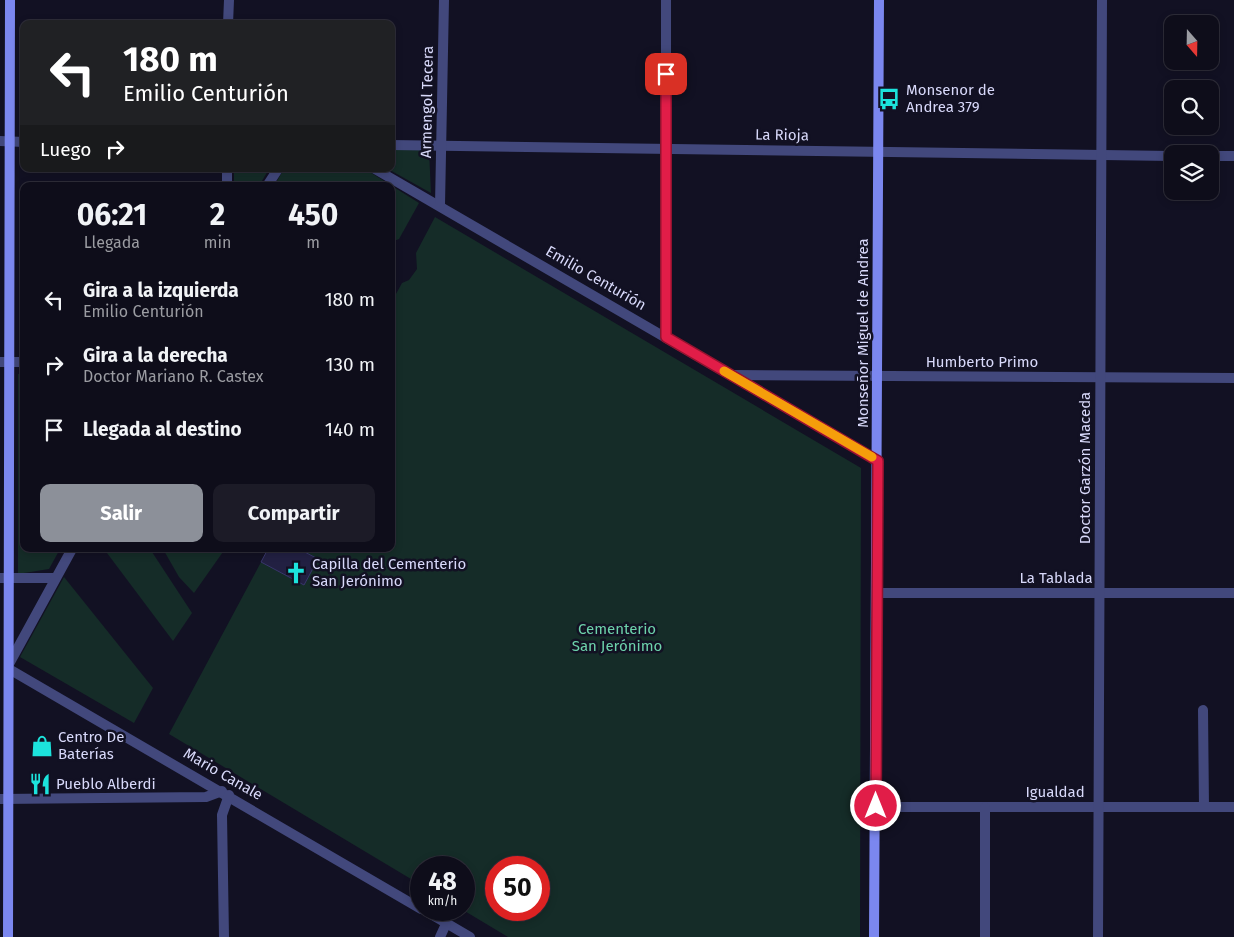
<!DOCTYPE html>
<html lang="es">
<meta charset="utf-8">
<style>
:root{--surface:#0e0d1a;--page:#1c1b27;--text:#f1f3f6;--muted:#9b9ca2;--line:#2e2d39;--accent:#8c9099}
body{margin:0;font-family:"Fira Sans",sans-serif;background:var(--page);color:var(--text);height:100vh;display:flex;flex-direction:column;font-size:19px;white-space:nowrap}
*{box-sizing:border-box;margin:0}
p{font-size:16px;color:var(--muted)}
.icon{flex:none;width:28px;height:28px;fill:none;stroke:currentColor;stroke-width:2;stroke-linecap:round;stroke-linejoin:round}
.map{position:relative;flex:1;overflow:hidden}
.side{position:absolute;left:20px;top:182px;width:375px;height:370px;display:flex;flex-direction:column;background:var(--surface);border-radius:10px;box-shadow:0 2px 8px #0003,0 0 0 1px var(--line)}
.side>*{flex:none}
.guide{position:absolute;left:20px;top:20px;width:375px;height:152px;border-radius:10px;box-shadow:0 2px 8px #0003,0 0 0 1px var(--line);background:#202124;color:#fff;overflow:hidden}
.needle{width:32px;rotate:160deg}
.buttons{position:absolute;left:1164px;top:15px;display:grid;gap:10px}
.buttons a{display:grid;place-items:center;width:55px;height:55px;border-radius:10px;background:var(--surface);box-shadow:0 2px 8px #0003,0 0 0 1px var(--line);font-size:25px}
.speed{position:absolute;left:410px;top:856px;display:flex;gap:10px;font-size:25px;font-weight:700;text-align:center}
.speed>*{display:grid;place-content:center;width:65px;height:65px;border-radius:50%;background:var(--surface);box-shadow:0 2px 8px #0003,0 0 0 1px var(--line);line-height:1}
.speed small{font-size:12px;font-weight:400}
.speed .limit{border:8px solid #d22;background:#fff;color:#111}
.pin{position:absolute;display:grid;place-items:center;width:42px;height:42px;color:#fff;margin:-21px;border-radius:10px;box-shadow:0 2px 8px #0006}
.me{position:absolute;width:55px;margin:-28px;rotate:0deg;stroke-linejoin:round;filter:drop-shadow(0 0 4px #0008)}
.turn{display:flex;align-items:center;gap:18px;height:105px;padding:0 20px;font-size:22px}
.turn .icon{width:65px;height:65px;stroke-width:2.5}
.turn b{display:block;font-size:35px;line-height:42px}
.then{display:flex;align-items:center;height:48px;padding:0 20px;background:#0003;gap:10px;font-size:19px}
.eta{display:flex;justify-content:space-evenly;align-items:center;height:85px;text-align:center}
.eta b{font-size:30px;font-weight:700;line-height:35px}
.primary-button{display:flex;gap:10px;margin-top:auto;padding:10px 20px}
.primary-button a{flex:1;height:58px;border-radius:10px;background:var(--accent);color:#fff;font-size:20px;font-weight:700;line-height:58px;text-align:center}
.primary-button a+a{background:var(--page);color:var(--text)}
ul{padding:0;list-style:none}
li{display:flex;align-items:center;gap:15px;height:65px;padding:0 20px}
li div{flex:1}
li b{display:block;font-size:19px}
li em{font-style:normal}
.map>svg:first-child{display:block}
</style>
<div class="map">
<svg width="1234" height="937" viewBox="0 0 1234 937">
<rect width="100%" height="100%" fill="#121123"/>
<!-- green -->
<g fill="#152c28" fill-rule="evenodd">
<path d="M391,150H429L431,193L388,169H391Z"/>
<path d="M234,169H269L259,186H234Z"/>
<path d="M284,169H365L419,203L399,239L391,242V186H274Z"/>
<path d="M435,217L861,468L860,937H508L463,910L464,868H421V885L169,734L268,549H391V303L402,283L409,280L417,269L416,253ZM496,868H539V910H496Z"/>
<path d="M18,374H24V549H60L49,569L18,574Z"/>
<path d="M104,549H150L192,613L173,641Z"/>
<path d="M163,549H225L194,593L179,577Z"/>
<path d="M64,577L153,688L134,723L20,657Z"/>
</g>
<!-- building -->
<path fill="#222042" stroke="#38356b" d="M268,549H299L318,559L304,585L261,562Z"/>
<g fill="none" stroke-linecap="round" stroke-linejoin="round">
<!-- street -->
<g stroke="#42487c" stroke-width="10">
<path d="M666,0V337"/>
<path d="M228,24L229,0"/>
<path d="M0,141L24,142"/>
<path d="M391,145L1172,156"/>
<path d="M1210,156H1234"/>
<path d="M227,169V186"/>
<path d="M375,169L878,461"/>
<path d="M267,186L278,169"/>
<path d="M440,205L444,0"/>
<path d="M0,362H24"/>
<path d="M731,375L1234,378"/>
<path d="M0,578H55"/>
<path d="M877,593H1234"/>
<path d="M9,664L72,549"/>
<path d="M9,669L421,909"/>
<path d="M1203,710L1204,807"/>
<path d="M0,799L206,797L222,791"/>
<path d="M876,807H1234"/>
<path d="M985,807V937"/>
<path d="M424,910L470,937"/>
<path d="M224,937L222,815L229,795"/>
<path d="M440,937L446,924"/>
<path d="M1098,937L1102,0"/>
</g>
<!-- secondary -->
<g stroke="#7b87ef" stroke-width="10">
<path d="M8,937L10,0"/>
<path d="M874,937L879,0"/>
</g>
</g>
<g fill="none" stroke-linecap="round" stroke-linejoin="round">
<!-- route casing -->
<g stroke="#92132f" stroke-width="12">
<path id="route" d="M666,74V337L878,461L876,806"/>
</g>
<!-- route -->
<use href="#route" stroke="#e11d48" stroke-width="9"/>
<!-- slow -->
<path stroke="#f59e0b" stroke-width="9" d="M724,371L872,457"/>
</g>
<!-- icons -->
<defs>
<g id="bus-bare" transform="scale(1.725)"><path d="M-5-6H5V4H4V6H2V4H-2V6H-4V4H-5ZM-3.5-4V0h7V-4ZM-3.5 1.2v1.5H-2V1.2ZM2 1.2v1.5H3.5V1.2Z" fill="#1ce3dc" stroke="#121123" stroke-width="2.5" paint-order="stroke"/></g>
<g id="church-bare" transform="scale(1.725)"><path d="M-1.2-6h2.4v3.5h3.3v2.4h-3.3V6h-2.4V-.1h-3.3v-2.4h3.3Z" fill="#1ce3dc" stroke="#121123" stroke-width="2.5" paint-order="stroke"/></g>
<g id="shop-bare" transform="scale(1.725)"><path d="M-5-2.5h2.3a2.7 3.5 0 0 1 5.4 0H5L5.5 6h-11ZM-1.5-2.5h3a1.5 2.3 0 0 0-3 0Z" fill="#1ce3dc" stroke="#121123" stroke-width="2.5" paint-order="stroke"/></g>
<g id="restaurant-bare" transform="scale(1.725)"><path d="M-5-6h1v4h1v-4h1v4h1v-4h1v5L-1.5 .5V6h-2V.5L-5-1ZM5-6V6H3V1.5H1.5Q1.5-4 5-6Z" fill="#1ce3dc" stroke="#121123" stroke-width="2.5" paint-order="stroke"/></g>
</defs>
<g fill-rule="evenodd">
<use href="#bus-bare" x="889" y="99"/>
<use href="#church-bare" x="296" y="573"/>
<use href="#shop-bare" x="42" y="746"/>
<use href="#restaurant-bare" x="40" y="784"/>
</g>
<g text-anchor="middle" stroke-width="5" stroke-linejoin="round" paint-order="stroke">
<!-- poi labels -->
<g font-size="15" fill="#d8d9fa" stroke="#121123" text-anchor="start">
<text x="906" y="95">Monsenor de<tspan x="906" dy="17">Andrea 379</tspan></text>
<text x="312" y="569">Capilla del Cementerio<tspan x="312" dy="17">San Jerónimo</tspan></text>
<text x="58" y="742">Centro De<tspan x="58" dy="17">Baterías</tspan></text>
<text x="56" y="789">Pueblo Alberdi</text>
</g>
<!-- street labels -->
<g font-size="15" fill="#d8d9fa" stroke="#121123">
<text transform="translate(427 102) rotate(-89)" y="5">Armengol Tecera</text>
<text transform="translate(782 135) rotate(1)" y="5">La Rioja</text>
<text transform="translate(596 278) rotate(30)" y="5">Emilio Centurión</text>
<text transform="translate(863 333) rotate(-90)" y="5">Monseñor Miguel de Andrea</text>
<text x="982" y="367">Humberto Primo</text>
<text transform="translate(1085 468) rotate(-90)" y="5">Doctor Garzón Maceda</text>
<text x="1056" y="583">La Tablada</text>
<text transform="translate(223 774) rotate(30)" y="5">Mario Canale</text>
<text x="1055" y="797">Igualdad</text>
</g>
<!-- park labels -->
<g font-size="15" fill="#6dd2ab" stroke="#121123">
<text x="617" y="634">Cementerio<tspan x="617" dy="17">San Jerónimo</tspan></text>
</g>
</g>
</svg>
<div class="buttons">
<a><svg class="needle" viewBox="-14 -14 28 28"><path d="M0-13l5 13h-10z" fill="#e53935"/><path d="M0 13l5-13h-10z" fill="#9b9ca2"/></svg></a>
<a><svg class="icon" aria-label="search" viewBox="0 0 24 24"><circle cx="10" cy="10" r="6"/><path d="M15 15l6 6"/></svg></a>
<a><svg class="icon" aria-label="layers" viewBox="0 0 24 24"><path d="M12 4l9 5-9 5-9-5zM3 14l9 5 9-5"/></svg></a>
</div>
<div class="speed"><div>48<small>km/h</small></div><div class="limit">50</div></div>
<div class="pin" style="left:666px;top:74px;background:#d93025"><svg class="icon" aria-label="arrive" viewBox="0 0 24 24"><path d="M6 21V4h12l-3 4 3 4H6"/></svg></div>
<svg class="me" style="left:876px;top:806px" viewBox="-20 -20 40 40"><circle r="17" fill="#e11d48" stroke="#fff" stroke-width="3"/><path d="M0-11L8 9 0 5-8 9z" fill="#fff"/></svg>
<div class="guide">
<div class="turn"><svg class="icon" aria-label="left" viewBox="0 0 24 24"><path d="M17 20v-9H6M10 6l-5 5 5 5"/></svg><div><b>180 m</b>Emilio Centurión</div></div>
<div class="then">Luego<svg class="icon" aria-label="right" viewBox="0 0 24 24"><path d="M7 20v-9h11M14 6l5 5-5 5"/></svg></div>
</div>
<section class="side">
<div class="eta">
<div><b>06:21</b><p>Llegada</p></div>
<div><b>2</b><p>min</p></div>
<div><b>450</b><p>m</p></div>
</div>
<ul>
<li><svg class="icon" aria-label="left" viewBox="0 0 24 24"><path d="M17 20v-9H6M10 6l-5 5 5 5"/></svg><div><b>Gira a la izquierda</b><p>Emilio Centurión</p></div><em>180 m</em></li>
<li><svg class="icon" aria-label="right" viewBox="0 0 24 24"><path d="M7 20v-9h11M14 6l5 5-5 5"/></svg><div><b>Gira a la derecha</b><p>Doctor Mariano R. Castex</p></div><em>130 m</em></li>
<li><svg class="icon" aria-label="arrive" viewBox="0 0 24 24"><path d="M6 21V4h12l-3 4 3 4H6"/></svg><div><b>Llegada al destino</b></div><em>140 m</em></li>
</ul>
<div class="primary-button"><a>Salir</a><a>Compartir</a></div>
</section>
</div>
